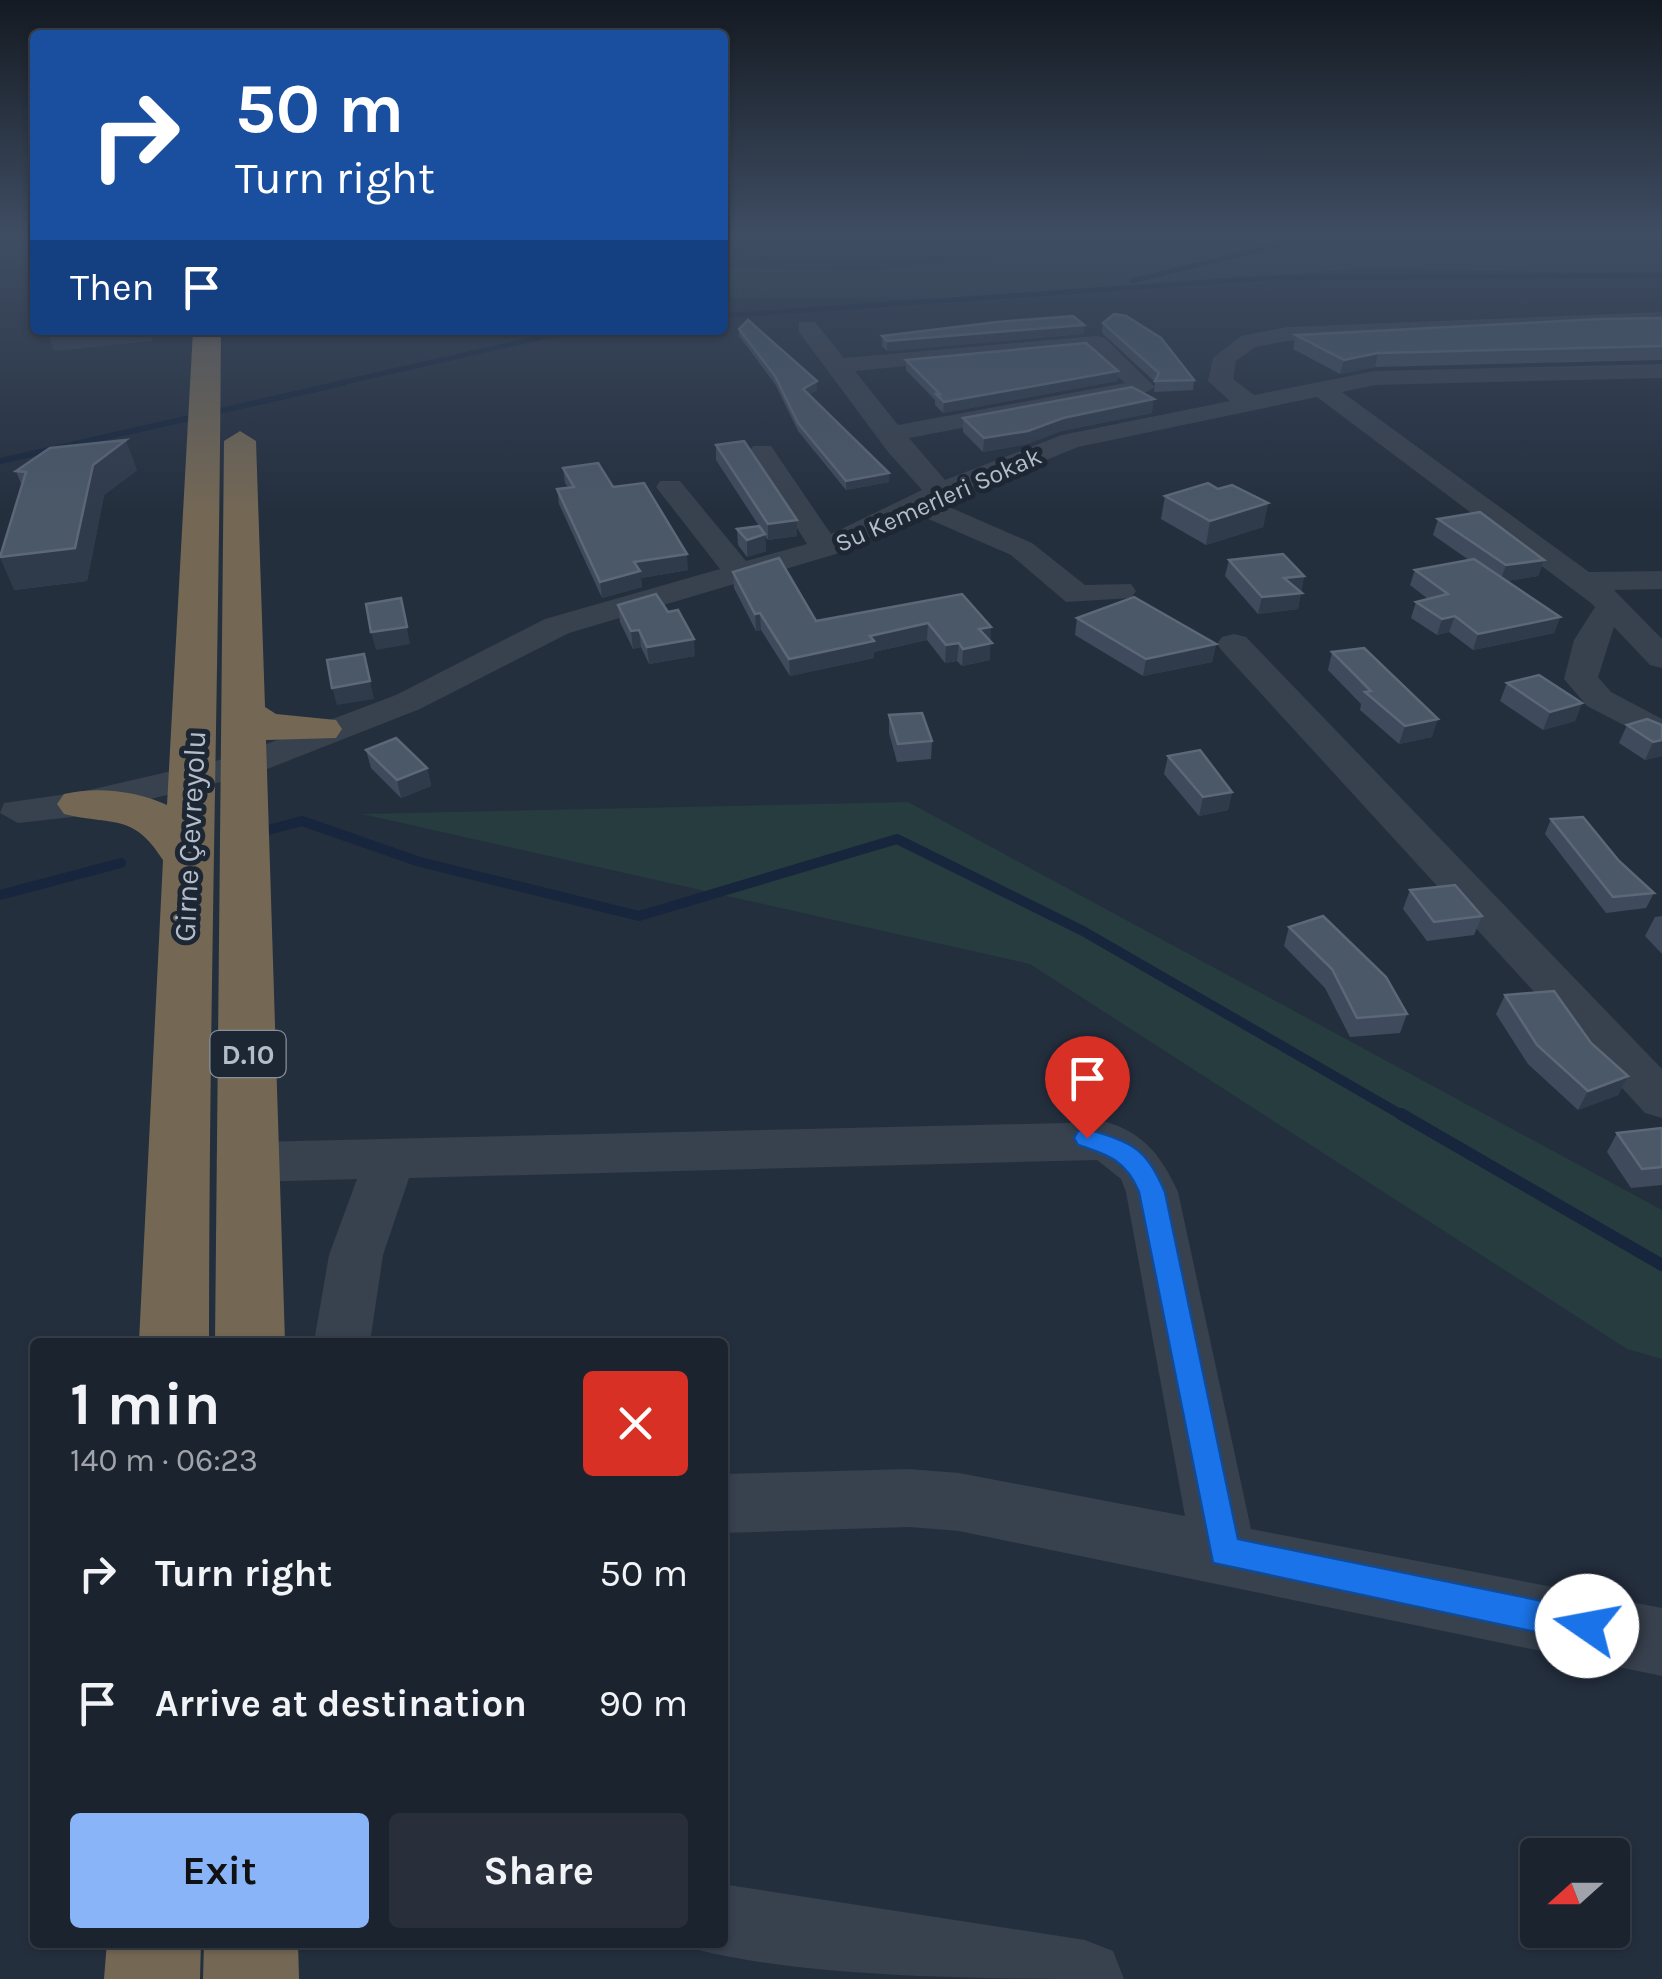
<!DOCTYPE html>
<meta charset="utf-8">
<style>
:root{--surface:#1b232e;--page:#282f3a;--text:#f1f3f6;--muted:#a0a4aa;--line:#39404a;--accent:#8ab4f8}
body{margin:0;font-family:Karla,sans-serif;background:var(--page);color:var(--text);height:100vh;display:flex;flex-direction:column;font-size:38px;white-space:nowrap}
*{box-sizing:border-box;margin:0}
p{font-size:32px;color:var(--muted)}
.icon{flex:none;width:55px;height:55px;fill:none;stroke:currentColor;stroke-width:2;stroke-linecap:round;stroke-linejoin:round}
.map{position:relative;flex:1;overflow:hidden}
.details{position:absolute;left:30px;top:1338px;width:698px;height:610px;display:flex;flex-direction:column;background:var(--surface);border-radius:10px;box-shadow:0 2px 8px #0004,0 0 0 2px var(--line)}
.details>*{flex:none}
.banner{position:absolute;left:30px;top:30px;width:698px;height:305px;border-radius:10px;box-shadow:0 2px 8px #0004,0 0 0 2px var(--line);background:#1a4fa0;color:#fff;overflow:hidden}
.needle{width:65px;rotate:249deg}
.fabs{position:absolute;left:1520px;top:1838px;display:grid;gap:20px}
.fabs a{display:grid;place-items:center;width:110px;height:110px;border-radius:10px;background:var(--surface);box-shadow:0 2px 8px #0004,0 0 0 2px var(--line);font-size:50px}
.pin{position:absolute;display:grid;place-items:center;width:85px;height:85px;color:#fff;margin:-102px -42px;border-radius:50% 50% 50% 0;rotate:-45deg;box-shadow:0 0 10px #0007}
.pin .icon{rotate:45deg}
.me{position:absolute;width:110px;margin:-55px;rotate:282deg;stroke-linejoin:round;filter:drop-shadow(0 0 8px #0008)}
.turn{display:flex;align-items:center;gap:35px;height:210px;padding:0 40px;font-size:45px}
.turn .icon{width:130px;height:130px;stroke-width:2.5}
.turn b{display:block;font-size:70px;line-height:85px}
.then{display:flex;align-items:center;height:95px;padding:0 40px;background:#0003;gap:20px;font-size:38px}
.round{display:grid;place-items:center;flex:none;width:105px;height:105px;border-radius:10px;background:var(--page)}
.headline{display:flex;align-items:center;justify-content:space-between;height:170px;padding:0 40px}
h1{font-size:60px;font-weight:700;line-height:75px}
.primary-button{display:flex;gap:20px;margin-top:auto;padding:20px 40px}
.primary-button a{flex:1;height:115px;border-radius:10px;background:var(--accent);color:#111;font-size:40px;font-weight:700;line-height:115px;text-align:center}
.primary-button a+a{background:var(--page);color:var(--text)}
ul{padding:0;list-style:none}
li{display:flex;align-items:center;gap:30px;height:130px;padding:0 40px}
li div{flex:1}
li b{display:block;font-size:38px}
li em{font-style:normal}
.map>svg:first-child{display:block}
</style>
<div class="map">
<svg width="1662" height="1979" viewBox="0 0 1662 1979">
<rect width="100%" height="100%" fill="#242f3e"/>
<!-- green -->
<g fill="#263c3f">
<path d="M1187,234H1662V275L1369,268L986,299L723,298V268L870,271Z"/>
<path d="M908,802L1662,1210V1359L1627,1349L1030,964L362,814Z"/>
</g>
<g fill="none" stroke-linecap="round" stroke-linejoin="round">
<!-- stream-far3 -->
<g stroke="#17263c" stroke-width="5">
<path d="M1132,281L1325,234"/>
<path d="M722,316L1266,278L1662,275"/>
<path d="M332,385L574,330"/>
</g>
<!-- stream-far2 -->
<path stroke="#17263c" stroke-width="6" d="M0,461L343,383"/>
<!-- stream-far1 -->
<g stroke="#17263c" stroke-width="10">
<path d="M268,830L302,821L420,862L639,916L897,839L1083,931L1405,1117"/>
<path d="M0,895L121,863"/>
</g>
<!-- stream -->
<path stroke="#17263c" stroke-width="12" d="M1401,1114L1662,1265"/>
<!-- minor -->
<g fill="#38414e" fill-rule="evenodd">
<path d="M1662,312V326L1287,341L1256,347L1236,361L1233,379L1254,395L1375,371L1662,364V378L1375,385L1342,392L1589,572L1662,571V589L1614,590L1662,639V668L1650,665L1614,627L1598,677L1611,692L1662,719V745L1587,706L1564,679L1574,640L1595,607L1591,603L1317,397L1078,447L940,503L1032,543L1085,585L1131,584L1136,591L1131,598L1066,602L1011,555L917,514L836,554L569,633L420,709L257,773L81,816L18,823L0,813L4,803L81,792L232,757L396,695L545,619L720,569L656,487L660,481H680L746,561L807,544L749,452L753,446H771L831,534L922,490L888,452L799,332V322H815L844,358L1097,336L1105,338L1155,387L1143,394L909,438L945,480L1062,435L1230,401L1208,381L1213,358L1241,336L1287,327ZM1086,349L1125,383L898,425L855,371Z"/>
<path d="M1234,634L1246,637L1662,1069V1118L1645,1113L1222,651L1217,644L1222,637Z"/>
<path d="M1107,1122C1145,1134 1162,1157 1178,1192L1251,1529L1662,1608V1676L959,1531L909,1527L722,1533V1474L909,1469L959,1473L1185,1516L1126,1192L1121,1179L1097,1160L409,1178L383,1255L370,1342H314L329,1255L357,1179L251,1182L233,1176L226,1162L233,1148L251,1142Z"/>
<path d="M722,1884L1085,1940L1113,1951L1124,1979C999,1979 809,1979 695,1949L692,1942H722Z"/>
</g>
<!-- highway -->
<g fill="#746855" fill-rule="evenodd">
<path d="M193,330H221C219,668 209,1004 209,1342H139L163,860C133,812 112,826 64,814L57,804L64,794C96,786 138,791 167,805Z"/>
<path d="M240,431L256,441L265,707L276,714L336,720L342,729L336,738L266,740L285,1342H215L224,441Z"/>
<path d="M107,1942H201L200,1979H104Z"/>
<path d="M204,1942H298L299,1979H203Z"/>
</g>
</g>
<!-- wall -->
<g fill="#3f4b5c">
<path d="M1662,318V360L1375,367L1340,374L1293,349L1296,335Z"/>
<path d="M1103,323L1194,380L1193,390L1154,392L1155,382L1102,333Z"/>
<path d="M1084,325L1083,334L887,351L882,346V336Z"/>
<path d="M739,329L817,390L808,395L889,482L846,490L798,431L775,384L739,336Z"/>
<path d="M906,360L1118,371L1117,381L943,413L935,405V400L906,370Z"/>
<path d="M1152,413L1061,431L1027,444L983,452L963,432V418Z"/>
<path d="M716,445L797,536L768,540L765,536L766,551L747,557L738,545L737,529L759,526L716,460Z"/>
<path d="M563,468L688,570L641,578L642,587L602,598L559,504L557,489L568,487L565,483Z"/>
<path d="M137,470L104,495L87,581L14,590L22,486L16,471Z"/>
<path d="M1218,489L1268,503L1263,527L1206,545L1161,519L1165,496Z"/>
<path d="M1438,519L1544,560L1538,576L1506,581L1560,617L1554,633L1473,650L1449,632L1437,635L1411,618L1416,602L1428,599L1410,585L1415,570L1469,560L1433,535Z"/>
<path d="M1229,560L1304,576L1298,609L1258,614L1225,576Z"/>
<path d="M733,572L816,621L962,594L990,641V660L962,666L957,661L945,663L927,640L874,652V658L790,676L761,630L756,631L734,588Z"/>
<path d="M618,605L695,656L649,664L641,647L633,649L620,622Z"/>
<path d="M1077,618L1216,644L1212,662L1143,676L1075,635Z"/>
<path d="M1332,652L1432,737L1399,744L1360,710L1361,704L1328,670Z"/>
<path d="M1507,683L1582,703L1575,721L1543,730L1500,701Z"/>
<path d="M889,715L932,741L931,759L897,762L889,733Z"/>
<path d="M1627,725H1662V756L1645,760L1619,743Z"/>
<path d="M366,750L427,768L431,786L401,798L371,768Z"/>
<path d="M1168,756L1232,792L1228,810L1199,816L1164,774Z"/>
<path d="M1551,819L1619,861L1654,893L1646,908L1606,913L1545,834Z"/>
<path d="M1410,890L1482,916L1474,935L1427,941L1403,909Z"/>
<path d="M1662,916V954L1645,936L1655,917Z"/>
<path d="M1289,927L1407,1014L1400,1033L1350,1037L1325,988L1284,946Z"/>
<path d="M1505,995L1591,1043L1628,1076L1618,1095L1578,1110L1528,1064L1496,1014Z"/>
<path d="M1662,1128V1185L1631,1188L1607,1152L1617,1133Z"/>
</g>
<!-- shaded-wall -->
<g fill="#2f3b4b">
<path d="M1084,325L1083,334L887,351V341Z"/>
<path d="M47,330H152V341L54,351Z"/>
<path d="M276,330H313L276,333Z"/>
<path d="M1378,353L1375,367L1340,374L1344,360Z"/>
<path d="M1118,371L1117,381L943,413L944,402Z"/>
<path d="M817,381V390L803,398V389Z"/>
<path d="M1154,399L1152,413L1061,431L1027,444L983,452L984,438L1063,418Z"/>
<path d="M126,440L137,470L104,495L87,581L14,590L0,557L93,465Z"/>
<path d="M889,473V482L846,490V481Z"/>
<path d="M1268,503L1263,527L1206,545L1210,521Z"/>
<path d="M797,520V536L768,540V524Z"/>
<path d="M765,534L766,551L747,557V540Z"/>
<path d="M687,554L688,570L641,578L642,587L602,598L600,582L634,562Z"/>
<path d="M1544,560L1538,576L1500,582L1506,565Z"/>
<path d="M1304,576L1298,609L1258,614L1262,597L1284,578Z"/>
<path d="M401,598L410,644L376,650L371,632Z"/>
<path d="M760,613L761,630L756,631L755,614Z"/>
<path d="M1455,616L1449,632L1437,635L1442,619Z"/>
<path d="M1560,617L1554,633L1473,650L1478,634Z"/>
<path d="M928,623L927,640L874,652V658L790,676L789,659L870,636Z"/>
<path d="M991,627L990,660L962,666L963,649L979,629Z"/>
<path d="M639,630L641,647L633,649L631,631Z"/>
<path d="M694,639L695,656L649,664L647,647Z"/>
<path d="M959,643L957,661L945,663L946,645Z"/>
<path d="M1216,644L1212,662L1143,676L1146,659Z"/>
<path d="M364,654L374,699L337,705L332,688Z"/>
<path d="M1582,703L1575,721L1543,730L1550,712Z"/>
<path d="M1438,719L1432,737L1399,744L1405,726Z"/>
<path d="M1662,740V756L1645,760L1653,742Z"/>
<path d="M427,768L431,786L401,798L397,780Z"/>
<path d="M1232,792L1228,810L1199,816L1203,797Z"/>
<path d="M1628,1076L1618,1095L1578,1110L1588,1091Z"/>
</g>
<!-- building -->
<g fill="#4b5868" stroke="#5c6777" stroke-width="2.5">
<path d="M1114,314L1126,316L1161,338L1194,380L1155,381L1159,373L1103,323Z"/>
<path d="M1073,316L1084,325L887,341L882,336L997,322Z"/>
<path d="M1662,318V346L1378,353L1344,360L1296,335L1602,319Z"/>
<path d="M748,320L817,381L803,389L889,473L846,481L798,423L775,376L739,329Z"/>
<path d="M1086,343L1118,371L944,402L936,394H940L906,360Z"/>
<path d="M1132,387L1154,399L1063,418L1028,431L984,438L963,418Z"/>
<path d="M126,440L93,465L75,548L0,557L26,472L16,471L50,448Z"/>
<path d="M744,441L797,520L768,524L716,445Z"/>
<path d="M598,463L613,487L644,483L687,554L634,562L640,571L600,582L557,489L574,487L563,468Z"/>
<path d="M1208,483L1218,489L1232,485L1268,503L1210,521L1165,496Z"/>
<path d="M1480,512L1544,560L1506,565L1438,519Z"/>
<path d="M759,526L765,534L747,540L737,529Z"/>
<path d="M1283,554L1304,576L1284,578L1302,593L1262,597L1229,560Z"/>
<path d="M779,558L816,621L962,594L991,627L979,629L992,643L963,649L959,643L946,645L928,623L870,636L874,641L789,659L760,613L755,614L733,572Z"/>
<path d="M1474,559L1560,617L1478,634L1455,616L1442,619L1416,602L1448,594L1415,570Z"/>
<path d="M656,594L668,612L678,610L694,639L647,647L639,630L631,631L618,605Z"/>
<path d="M1134,597L1216,644L1146,659L1077,618Z"/>
<path d="M401,598L407,627L371,632L366,604Z"/>
<path d="M1364,648L1438,719L1405,726L1365,692L1371,691L1332,652Z"/>
<path d="M364,654L370,681L332,688L327,660Z"/>
<path d="M1539,675L1582,703L1550,712L1507,683Z"/>
<path d="M922,713L932,741L898,744L889,715Z"/>
<path d="M1647,719L1662,725V740L1653,742L1627,725Z"/>
<path d="M396,738L427,768L397,780L366,750Z"/>
<path d="M1200,750L1232,792L1203,797L1168,756Z"/>
<path d="M1583,817L1619,861L1654,893L1613,897L1551,819Z"/>
<path d="M1455,885L1482,916L1434,922L1410,890Z"/>
<path d="M1323,916L1386,977L1407,1014L1357,1018L1332,969L1289,927Z"/>
<path d="M1554,991L1591,1043L1628,1076L1588,1091L1537,1045L1505,995Z"/>
<path d="M1662,1128V1167L1642,1169L1617,1133Z"/>
</g>
<!-- sky -->
<linearGradient id="sky" x2="0" y2="1"><stop stop-color="#141a22"/><stop offset="0.46" stop-color="#3f4d63"/><stop offset="1" stop-color="#3f4d63" stop-opacity="0"/></linearGradient>
<rect width="1662" height="511" fill="url(#sky)"/>
<!-- route -->
<path fill="#1a73e8" stroke="#114b97" stroke-width="2.5" d="M1087,1129C1133,1143 1145,1146 1165,1192L1238,1539L1587,1610L1599,1615L1604,1626L1599,1638L1587,1643L1213,1563L1139,1192C1126,1161 1109,1155 1078,1145L1074,1138L1078,1131Z"/>
<g text-anchor="middle" stroke-width="10" stroke-linejoin="round" paint-order="stroke">
<!-- far-street labels -->
<g font-size="25" fill="#b4bcc9" stroke="#1d2633">
<text transform="translate(938 499) rotate(-24)" y="9">Su Kemerleri Sokak</text>
</g>
<!-- shield labels -->
<rect fill="#1d2633" stroke="#878f9c" stroke-width="2.5" x="210.5" y="1031" width="75" height="46" rx="8"/>
<g font-size="28" font-weight="bold" fill="#b4bcc9">
<text x="248" y="1064">D.10</text>
</g>
<!-- street labels -->
<g font-size="30" fill="#b4bcc9" stroke="#1d2633">
<text transform="translate(190 836) rotate(-87)" y="10">Girne Çevreyolu</text>
</g>
</g>
</svg>
<div class="fabs">
<a><svg class="needle" viewBox="-14 -14 28 28"><path d="M0-13l5 13h-10z" fill="#e53935"/><path d="M0 13l5-13h-10z" fill="#a0a4aa"/></svg></a>
</div>
<div class="pin" style="left:1087px;top:1138px;background:#d93025"><svg class="icon" aria-label="arrive" viewBox="0 0 24 24"><path d="M6 21V4h12l-3 4 3 4H6"/></svg></div>
<svg class="me" style="left:1587px;top:1626px" viewBox="-20 -20 40 40"><circle r="19" fill="#fff"/><path d="M0-13L10 11 0 6-10 11z" fill="#1a73e8"/></svg>
<div class="banner">
<div class="turn"><svg class="icon" aria-label="right" viewBox="0 0 24 24"><path d="M7 20v-9h11M14 6l5 5-5 5"/></svg><div><b>50 m</b>Turn right</div></div>
<div class="then">Then<svg class="icon" aria-label="arrive" viewBox="0 0 24 24"><path d="M6 21V4h12l-3 4 3 4H6"/></svg></div>
</div>
<section class="details">
<div class="headline"><div><h1>1 min</h1><p>140 m · 06:23</p></div><a class="round" style="background:#d93025;color:#fff"><svg class="icon" aria-label="close" viewBox="0 0 24 24"><path d="M6 6l12 12M18 6L6 18"/></svg></a></div>
<ul>
<li><svg class="icon" aria-label="right" viewBox="0 0 24 24"><path d="M7 20v-9h11M14 6l5 5-5 5"/></svg><div><b>Turn right</b></div><em>50 m</em></li>
<li><svg class="icon" aria-label="arrive" viewBox="0 0 24 24"><path d="M6 21V4h12l-3 4 3 4H6"/></svg><div><b>Arrive at destination</b></div><em>90 m</em></li>
</ul>
<div class="primary-button"><a>Exit</a><a>Share</a></div>
</section>
</div>
